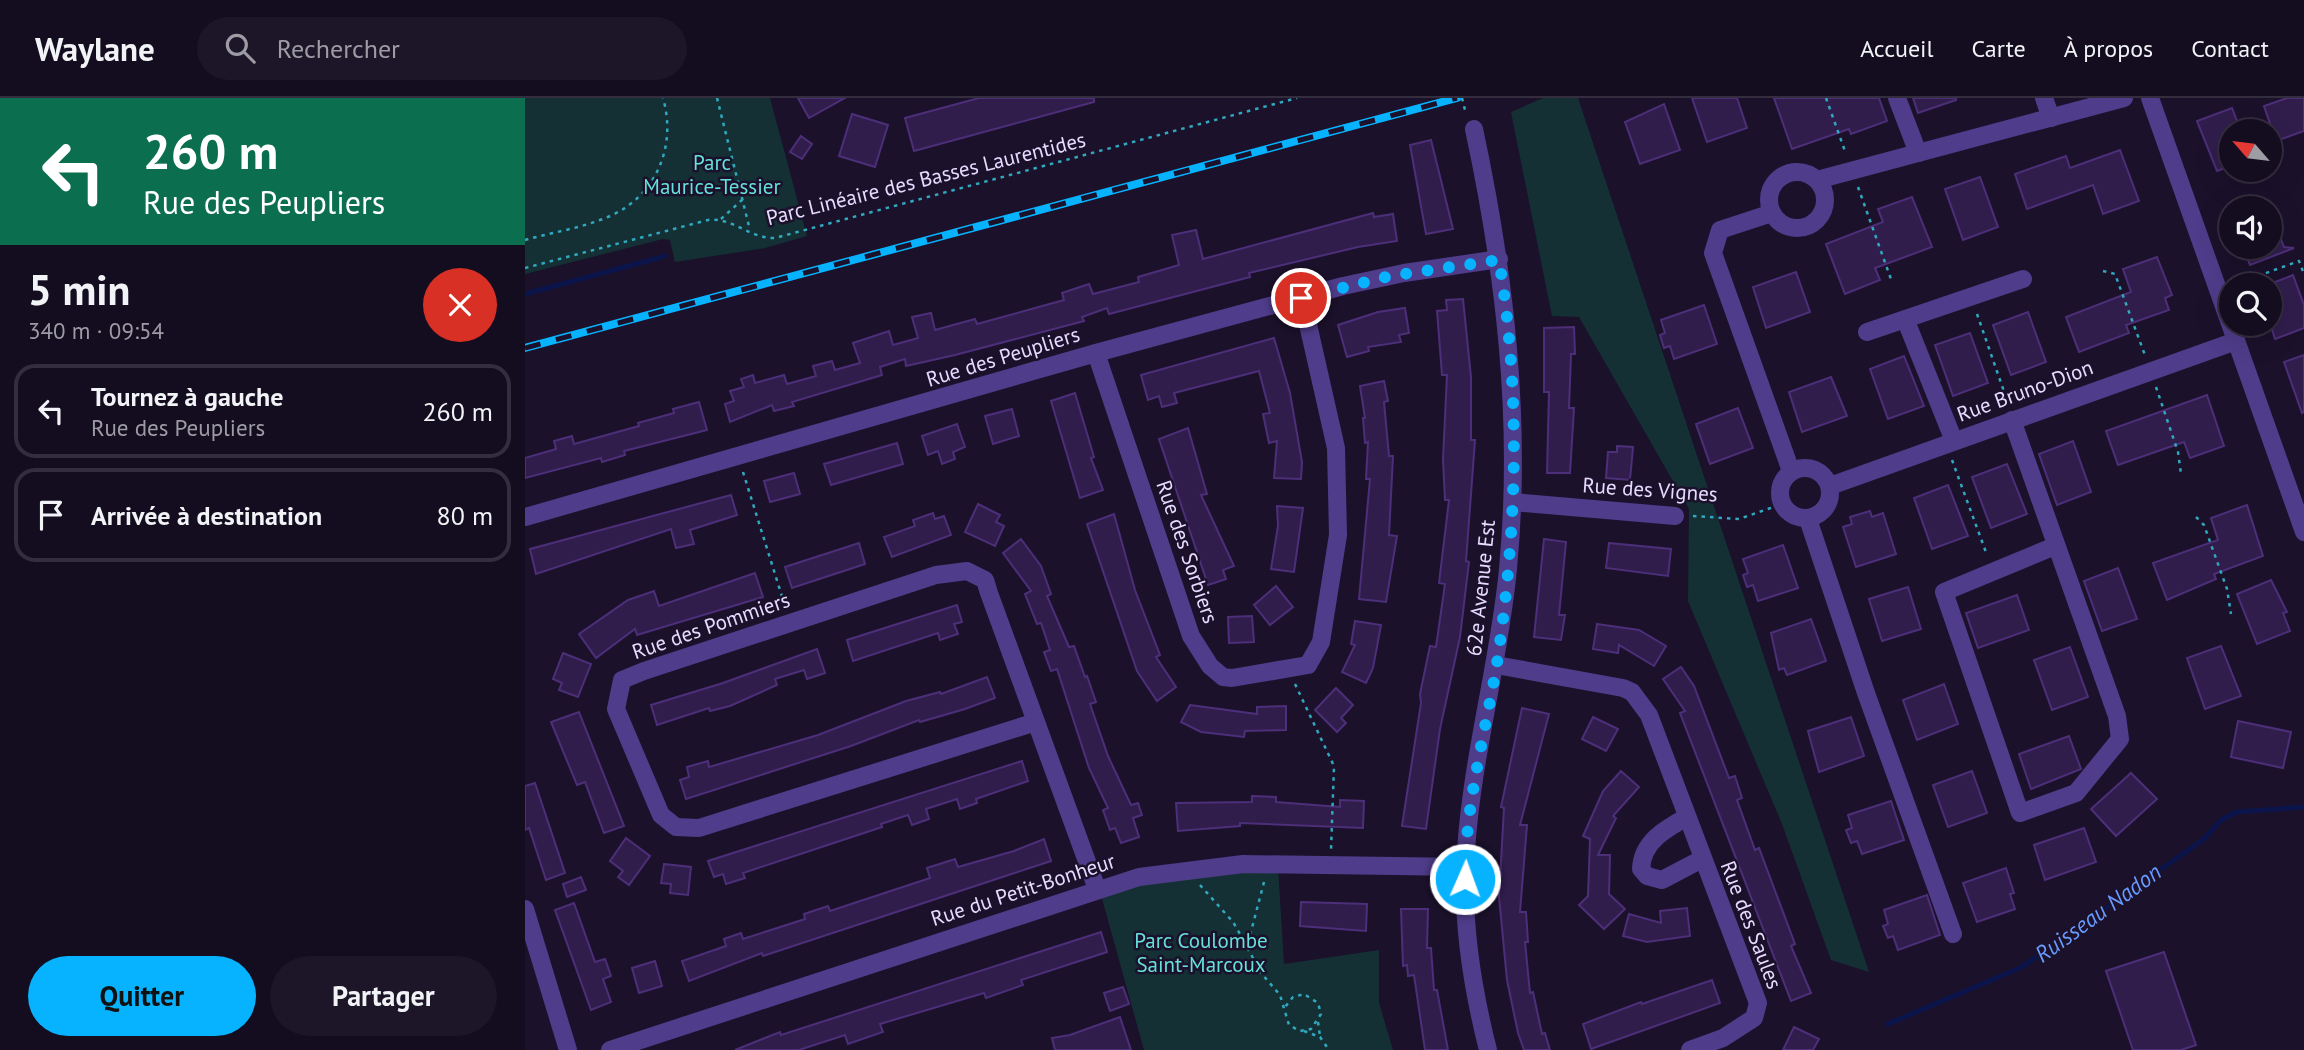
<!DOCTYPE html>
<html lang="fr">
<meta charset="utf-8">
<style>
:root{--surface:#140d20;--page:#1d1629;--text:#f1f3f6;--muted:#9d9ca5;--line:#332d3e;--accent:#07b3ff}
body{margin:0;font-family:"PT Sans",sans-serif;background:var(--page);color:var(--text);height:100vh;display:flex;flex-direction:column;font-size:26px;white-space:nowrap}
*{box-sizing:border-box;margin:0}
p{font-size:23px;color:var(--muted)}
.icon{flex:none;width:38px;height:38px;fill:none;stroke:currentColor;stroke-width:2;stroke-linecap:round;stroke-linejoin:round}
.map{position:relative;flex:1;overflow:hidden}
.panel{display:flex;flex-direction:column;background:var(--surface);width:525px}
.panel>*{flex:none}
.top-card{background:#0b6e4f;color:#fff;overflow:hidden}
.needle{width:46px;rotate:298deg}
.buttons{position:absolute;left:1694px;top:21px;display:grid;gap:14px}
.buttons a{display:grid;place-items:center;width:63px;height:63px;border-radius:50%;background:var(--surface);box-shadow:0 7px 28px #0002,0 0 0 2px var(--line);font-size:35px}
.pin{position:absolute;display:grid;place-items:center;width:60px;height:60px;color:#fff;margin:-30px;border:4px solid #fff;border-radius:50%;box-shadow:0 2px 7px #0007}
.me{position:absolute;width:77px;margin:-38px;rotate:2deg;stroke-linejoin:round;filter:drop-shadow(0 0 5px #0008)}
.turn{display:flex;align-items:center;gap:24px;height:147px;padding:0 28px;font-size:32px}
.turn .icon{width:91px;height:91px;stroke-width:2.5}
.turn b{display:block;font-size:49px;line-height:60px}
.round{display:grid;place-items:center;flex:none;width:74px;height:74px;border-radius:37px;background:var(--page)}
.overview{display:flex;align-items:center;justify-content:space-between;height:119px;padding:0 28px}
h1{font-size:42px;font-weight:800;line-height:52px}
.primary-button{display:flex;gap:14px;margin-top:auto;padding:14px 28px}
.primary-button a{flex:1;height:80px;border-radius:42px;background:var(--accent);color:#111;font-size:28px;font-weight:800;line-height:80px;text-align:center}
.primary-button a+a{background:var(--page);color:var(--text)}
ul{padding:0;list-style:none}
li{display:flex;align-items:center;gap:21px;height:94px;margin:0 14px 10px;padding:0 14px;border:4px solid var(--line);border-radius:21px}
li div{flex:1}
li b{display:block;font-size:26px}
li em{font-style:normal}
header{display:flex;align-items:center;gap:42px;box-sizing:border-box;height:98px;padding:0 35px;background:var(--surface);border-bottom:2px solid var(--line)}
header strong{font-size:33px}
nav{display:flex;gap:38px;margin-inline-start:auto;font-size:24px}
.search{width:490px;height:63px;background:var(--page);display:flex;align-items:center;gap:18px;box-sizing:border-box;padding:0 24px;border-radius:38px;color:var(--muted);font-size:26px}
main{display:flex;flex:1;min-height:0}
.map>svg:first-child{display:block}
</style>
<header>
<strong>Waylane</strong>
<div class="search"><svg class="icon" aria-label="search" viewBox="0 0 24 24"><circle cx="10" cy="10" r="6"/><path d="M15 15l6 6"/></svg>Rechercher</div>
<nav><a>Accueil</a><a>Carte</a><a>À propos</a><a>Contact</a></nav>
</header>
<main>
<section class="panel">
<div class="top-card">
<div class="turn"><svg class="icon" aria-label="left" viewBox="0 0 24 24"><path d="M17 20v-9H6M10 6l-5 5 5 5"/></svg><div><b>260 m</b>Rue des Peupliers</div></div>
</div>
<div class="overview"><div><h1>5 min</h1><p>340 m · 09:54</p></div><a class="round" style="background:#d93025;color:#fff"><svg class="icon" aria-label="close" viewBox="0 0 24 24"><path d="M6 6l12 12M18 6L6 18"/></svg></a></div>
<ul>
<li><svg class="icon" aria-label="left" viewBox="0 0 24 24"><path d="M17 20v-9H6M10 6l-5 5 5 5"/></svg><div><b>Tournez à gauche</b><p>Rue des Peupliers</p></div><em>260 m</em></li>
<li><svg class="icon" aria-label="arrive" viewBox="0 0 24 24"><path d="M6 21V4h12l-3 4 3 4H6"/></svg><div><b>Arrivée à destination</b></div><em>80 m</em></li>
</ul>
<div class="primary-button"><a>Quitter</a><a>Partager</a></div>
</section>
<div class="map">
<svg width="1779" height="952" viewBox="0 0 1779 952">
<rect width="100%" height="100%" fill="#1b112b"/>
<!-- green -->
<g fill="#143035">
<path d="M0,0H245L282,138L240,150L150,164L145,142L138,141L0,176Z"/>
<path d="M1018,0H1053L1344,874L1306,862L1257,726L1163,503L1164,411L1054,219L1027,218L986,14Z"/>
<path d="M753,769L759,866L854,852V905L868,952H619L576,797L662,774Z"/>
</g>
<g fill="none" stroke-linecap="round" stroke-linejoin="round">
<!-- stream -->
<g stroke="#0b154b" stroke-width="5">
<path d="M0,196L140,158"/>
<path d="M1363,926L1497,869L1679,741L1696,722L1712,714L1779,709"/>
</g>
</g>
<!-- building -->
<g fill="#301d4c" stroke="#4d2f79" stroke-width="2">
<path d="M273,0H320L284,20Z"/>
<path d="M454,0H569V4L389,53L380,20Z"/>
<path d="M1167,0H1212L1222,30L1182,44Z"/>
<path d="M1249,0H1354L1362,23L1326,36L1324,31L1267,51Z"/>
<path d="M1388,0H1431V2L1393,15Z"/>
<path d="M1762,0H1779V33L1751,43L1739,8Z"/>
<path d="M1139,6L1155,52L1115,66L1100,24Z"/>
<path d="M1707,10L1716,33H1706V68L1692,73L1672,23Z"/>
<path d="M327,16L363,27L350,69L314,58Z"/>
<path d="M276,38L287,46L277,61L265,54Z"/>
<path d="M906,42L928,131L901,136L885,47Z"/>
<path d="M1595,52L1614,103L1578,116L1568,87L1502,111L1490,76L1541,58L1545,70Z"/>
<path d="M1455,79L1473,129L1438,142L1420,91Z"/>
<path d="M1387,99L1407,149L1350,170L1355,182L1320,196L1301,146L1358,124L1353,111Z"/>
<path d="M848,115L849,119L868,116L872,143L833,149L724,175L725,179L584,216L582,210L557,219L559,223L430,257L381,268L380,261L355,269L357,277L267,304L269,308L249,313L247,307L205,324L200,306L209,303L205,293L219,289L216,281L228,277L230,285L259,277L262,286L291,278L288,268L307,263L310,272L335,265L328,245L364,233L368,247L393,240L387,219L406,215L410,232L450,221L452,226L539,202L537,195L564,186L568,196L614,184L613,179L654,167L647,137L671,132L678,161Z"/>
<path d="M1746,115L1759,149L1769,150L1725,167L1718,149H1745Z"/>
<path d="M1632,159L1647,197L1640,200L1644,212L1601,227L1604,235L1554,254L1541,219L1606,194L1598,171Z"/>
<path d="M1271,174L1285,214L1241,230L1228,189Z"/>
<path d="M1768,177L1779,207V230L1750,241L1745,225V186Z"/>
<path d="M938,201L946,279V342H950L941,463L944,464L935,539L915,631L901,731L877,728L896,605L895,596L905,548L911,549L920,486L914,485L924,402H920L918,361L922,277H917L912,213L922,212L921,202Z"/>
<path d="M1179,207L1192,246L1149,261L1145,248L1139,250L1135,237L1140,235L1136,222Z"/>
<path d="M880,210L884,235L874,237L876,244L843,249L844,253L822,259L813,227L853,214Z"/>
<path d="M1503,214L1521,264L1486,277L1468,227Z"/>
<path d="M1049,229L1050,256H1046L1044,310H1049L1045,375H1022L1024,294H1019V230Z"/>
<path d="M1445,235L1463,285L1428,298L1410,247Z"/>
<path d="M749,240L765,295L777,364L776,381L749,380L752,343L744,345L738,316L745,315L734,273L649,295L652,305L637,309L634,298L623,302L616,277Z"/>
<path d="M1779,257V314L1777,315L1759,264Z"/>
<path d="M1379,258L1399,308L1363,321L1345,271Z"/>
<path d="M1306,279L1322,318L1277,334L1264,294Z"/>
<path d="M859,283L863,303L859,304L864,358H868L864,437L872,438L861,504L834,501L845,381H841L843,344L840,345L838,320H840L835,288Z"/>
<path d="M550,295L569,359L566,360L578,392L555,400L526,303Z"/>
<path d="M1682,297L1699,348L1665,360L1659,344L1593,367L1581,333Z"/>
<path d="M174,304L182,332L99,353L100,357L77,364L76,360L0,380V360L31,351L29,343L47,338L49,346L114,328L113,325L149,315L148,311Z"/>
<path d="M1213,310L1228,350L1185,366L1171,326Z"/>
<path d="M487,311L494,338L468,346L460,318Z"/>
<path d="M432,326L440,349L428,354L430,361L417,366L413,353L403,357L397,338Z"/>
<path d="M663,330L682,396L676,397L709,468L698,472L701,481L683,487L634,341Z"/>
<path d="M1548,343L1566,394L1532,407L1514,356Z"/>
<path d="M372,345L378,366L306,387L299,366Z"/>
<path d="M1092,348L1108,349L1105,382L1081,380L1083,354H1092Z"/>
<path d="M1482,366L1502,416L1466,430L1447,379Z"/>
<path d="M269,375L275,396L245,404L239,383Z"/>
<path d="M1423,387L1443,438L1407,451L1389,400Z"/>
<path d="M206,397L212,417L165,432L169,446L151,450L146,431L11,476L5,451Z"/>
<path d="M453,406L475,417L471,424L479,428L470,448L440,434Z"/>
<path d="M1722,407L1738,458L1689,476L1691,481L1642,502L1628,465L1693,442L1686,420Z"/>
<path d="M752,408L778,410L769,474L746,471L753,428Z"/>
<path d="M1345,413L1347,419L1358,415L1371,456L1331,469L1318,429L1327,426L1325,419Z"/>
<path d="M408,415L410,421L419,418L426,437L367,459L359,439L390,428L388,422Z"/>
<path d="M589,416L610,492L635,557L631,559L651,589L632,603L612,573L562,426Z"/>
<path d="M496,441L516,468L526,496L522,498L544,549L549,548L560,579L562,578L571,604L565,606L583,658L606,707L613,705L617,717L608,720L614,739L596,745L590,730L585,732L578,712L583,710L564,670L532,571L526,573L519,554L525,552L516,525L512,526L500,496L506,493L478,455Z"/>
<path d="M1019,441L1041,444L1034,517H1040L1036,542L1009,539Z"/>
<path d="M334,445L340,466L267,490L260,469Z"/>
<path d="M1084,445L1146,451L1143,478L1081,470Z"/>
<path d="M1258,447L1273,490L1233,503L1228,487L1222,489L1218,477L1223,475L1218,461Z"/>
<path d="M1593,470L1612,521L1577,533L1559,483Z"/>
<path d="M230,475L238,499L112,537L110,531L71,560L54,536L103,502L129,493L134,508Z"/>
<path d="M1746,482L1762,514L1758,515L1765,533L1732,546L1712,496Z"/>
<path d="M751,488L768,509L745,527L729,507Z"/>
<path d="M1383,489L1396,531L1357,543L1344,501Z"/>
<path d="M1492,497L1504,532L1453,550L1441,515Z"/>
<path d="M432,507L437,524L429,526L433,536L415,542L413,535L328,563L322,542Z"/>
<path d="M727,518L729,544L704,545L703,519Z"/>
<path d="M1286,521L1301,563L1262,577L1259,570L1254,572L1246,535Z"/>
<path d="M830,523L856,527L848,570L841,585L817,574L830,547L826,546Z"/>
<path d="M1072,526L1114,532L1141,548L1129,568L1094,547L1093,555L1068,551Z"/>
<path d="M1696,548L1716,598L1680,611L1662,560Z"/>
<path d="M1545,549L1563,599L1527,612L1509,562Z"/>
<path d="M292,551L300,575L282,581L279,572L250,581L252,587L205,608L185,613L184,610L132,627L126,607L198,585Z"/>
<path d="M38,555L66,566L53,599L34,592L37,585L28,581Z"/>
<path d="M1156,569L1169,588L1204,680L1210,678L1217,700L1212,702L1230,752L1234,750L1270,846L1266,848L1286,895L1266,903L1155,615L1160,613L1138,581Z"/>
<path d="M462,579L470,600L440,611L395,624L394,622L326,648L161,701L155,682L164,679L162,669L183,663L184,669L293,637L381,603L415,594L416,596Z"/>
<path d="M1419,586L1433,626L1392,642L1378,602Z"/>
<path d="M811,590L828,607L816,620L821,625L812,634L790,612Z"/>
<path d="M665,607L732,616V609L761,608V632L720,633L719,639L676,634L656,624Z"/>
<path d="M997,610L1024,616L995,727H1002L995,814H1001L1003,844H1000L1005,895L1008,894L1017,936L1020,935L1025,952H999L993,935L982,882L974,799L979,710L976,709Z"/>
<path d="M54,614L99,728L79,735L60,684L52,687L26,624Z"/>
<path d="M1068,619L1093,631L1081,653L1057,641Z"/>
<path d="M1326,619L1339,658L1294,674L1283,633Z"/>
<path d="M1713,623L1766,634L1758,670L1706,659Z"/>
<path d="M1544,638L1556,671L1506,691L1494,656Z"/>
<path d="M497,663L503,683L451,701L452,705L435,711L432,701L401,711L404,721L387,727L383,717L356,726L357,729L218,775L220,780L201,786L198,776L189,779L183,763Z"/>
<path d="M1096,673L1114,689L1088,718L1091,720L1073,757H1085L1084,796L1100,811L1079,831L1054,807L1063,798L1065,741L1058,738L1078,693Z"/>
<path d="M1447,673L1462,715L1423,729L1408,687Z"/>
<path d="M1606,675L1632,701L1591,738L1566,711Z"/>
<path d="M10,685L40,775L21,782L4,730L0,732V688Z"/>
<path d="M727,698L751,699V704L815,709V702L839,703L838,730L715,725V728L653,733L651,705L727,704Z"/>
<path d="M1366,703L1379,742L1337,756L1332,743L1326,745L1321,732L1327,730L1323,717Z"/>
<path d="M1559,730L1571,764L1520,782L1509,747Z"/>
<path d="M101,740L125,758L104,787L93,779L98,773L85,763Z"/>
<path d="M519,741L526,763L238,858L237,855L164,883L157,863L201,848L199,841L216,835L218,841L280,821L279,816L303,808L305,813L405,780L402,770L430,761L433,769L489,753Z"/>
<path d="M139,766L166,769L163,797L145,795L146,786L136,785Z"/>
<path d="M1481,770L1489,795L1485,796L1490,811L1452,824L1438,785Z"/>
<path d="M56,779L61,792L42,799L38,786Z"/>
<path d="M1402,797L1415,837L1373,852L1368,838L1363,840L1358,828L1363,826L1359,812Z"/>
<path d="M776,804L842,806L841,833L775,828Z"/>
<path d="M49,805L70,864L80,861L86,878L78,881L86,904L66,912L30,812Z"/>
<path d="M1162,810L1165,838L1122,844L1098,838L1104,816L1136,825L1135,813Z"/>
<path d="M876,811H903L902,850H906L909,892H912L923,952H900L889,877L883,878L882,867L878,868Z"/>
<path d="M576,834L582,854L496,882L498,887L461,900L459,895L355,926L358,934L323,946L320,937L274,952H210L255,934L256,937Z"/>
<path d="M1639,854L1671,947L1656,952H1608L1581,873Z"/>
<path d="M130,863L137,888L114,895L107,870Z"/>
<path d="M1187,882L1195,905L1066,951L1058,926L1116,904L1117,906Z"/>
<path d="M598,889L604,906L585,913L579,895Z"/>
<path d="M595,919L606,952H530L527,940L545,937Z"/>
<path d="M1269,929L1294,941L1288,952H1258Z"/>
</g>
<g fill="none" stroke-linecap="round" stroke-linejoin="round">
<!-- path -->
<g stroke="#30a9be" stroke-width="2.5" stroke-dasharray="3.5 5" stroke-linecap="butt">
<path d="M192,0L225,132"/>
<path d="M937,0L941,16"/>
<path d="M1301,0L1321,56"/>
<path d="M1333,89L1367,184"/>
<path d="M196,121L218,101"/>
<path d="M0,142C28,134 58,130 85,118C131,98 152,48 138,0"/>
<path d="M0,170L183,122C208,119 225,141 250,140L772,0"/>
<path d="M1578,173L1590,176L1621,260"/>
<path d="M1724,187L1722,182L1774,163L1779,176"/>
<path d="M1452,216L1483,305"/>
<path d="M1631,289L1653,354L1656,376"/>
<path d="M1427,362L1462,457"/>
<path d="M218,374L260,508"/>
<path d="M1168,418L1214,421L1257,406"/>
<path d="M1671,419L1679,427L1702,491L1706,516"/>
<path d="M770,586L809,668L806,752"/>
<path d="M739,784L722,849L736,875L755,897L764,927L775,933L786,931L796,916L793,905L779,896L768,899L760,909"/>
<path d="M675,787L708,824L722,848"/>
<path d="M793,924L795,938"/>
<path d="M779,933L795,939L804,952"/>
</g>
<!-- minor -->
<g stroke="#4f3c8a" stroke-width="18">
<path d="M1372,0L1393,55"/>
<path d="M1519,0L1526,20"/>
<path d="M1625,0L1779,434"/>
<path d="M949,31C980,176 997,322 983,471C974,566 947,658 941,753C936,818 947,889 963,952"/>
<circle cx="1272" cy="102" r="28"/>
<path d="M1292,82L1599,0"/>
<path d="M1247,115L1195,132L1188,155L1266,373"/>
<path d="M1381,223L1429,343"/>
<path d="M1342,234L1498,181"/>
<path d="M571,255L666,538L685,568L698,579L707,580L783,567L796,544L813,437L811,350L777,200"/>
<path d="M1487,322L1592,618L1595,641L1551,695L1495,715L1419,494L1530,448"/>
<circle cx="1280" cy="395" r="25"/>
<path d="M1305,388L1711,243"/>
<path d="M988,404L1150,418"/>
<path d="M0,419L571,255L818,188L879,175L974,161"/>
<path d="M1283,421L1341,595L1428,836"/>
<path d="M971,567L1098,590L1107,594L1124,617L1233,905L1229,920L1198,940L1165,952"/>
<path d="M511,624L174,730L151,729L136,717L91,611L97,582L119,573L411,477L442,473L460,482L464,495L572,791"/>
<path d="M1162,719C1140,731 1117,744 1116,771L1122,778L1137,782L1177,761"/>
<path d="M0,811L43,952"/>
<path d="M85,952L614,779L718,766L940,769"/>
</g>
<!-- rail casing -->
<g stroke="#07b3ff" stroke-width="8">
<path id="rail" d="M0,250L932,0"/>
</g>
<!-- rail -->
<use href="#rail" stroke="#1b112b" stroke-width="5" stroke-dasharray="16" stroke-linecap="butt"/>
</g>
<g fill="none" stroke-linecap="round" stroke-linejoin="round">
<!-- route -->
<path stroke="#07b3ff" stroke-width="12" stroke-dasharray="0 21.6" d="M776,200L865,178L974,162C996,294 992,433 972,565C960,637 940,707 940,781"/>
</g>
<g text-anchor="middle" stroke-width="5" stroke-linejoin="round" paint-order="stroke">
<!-- park labels -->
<g font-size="21" fill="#65e1dc" stroke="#1b112b">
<text x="187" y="72">Parc<tspan x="187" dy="24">Maurice-Tessier</tspan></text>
<text x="676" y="850">Parc Coulombe<tspan x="676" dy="24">Saint-Marcoux</tspan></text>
</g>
<!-- street labels -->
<g font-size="21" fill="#e7dbff" stroke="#1b112b">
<text transform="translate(401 81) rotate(-14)" y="7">Parc Linéaire des Basses Laurentides</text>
<text transform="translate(478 259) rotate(-17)" y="7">Rue des Peupliers</text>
<text transform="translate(1500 293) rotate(-20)" y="7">Rue Bruno-Dion</text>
<text transform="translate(1125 392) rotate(4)" y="7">Rue des Vignes</text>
<text transform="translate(662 454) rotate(71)" y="7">Rue des Sorbiers</text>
<text transform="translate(956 490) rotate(-84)" y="7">62e Avenue Est</text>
<text transform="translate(186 528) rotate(-19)" y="7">Rue des Pommiers</text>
<text transform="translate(498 792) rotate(-18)" y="7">Rue du Petit-Bonheur</text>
<text transform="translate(1226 827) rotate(69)" y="7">Rue des Saules</text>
</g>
<!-- water labels -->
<g font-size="23" font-style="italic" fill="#699bff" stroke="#1b112b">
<text transform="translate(1573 815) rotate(-36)" y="8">Ruisseau Nadon</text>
</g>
</g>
</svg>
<div class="buttons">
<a><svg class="needle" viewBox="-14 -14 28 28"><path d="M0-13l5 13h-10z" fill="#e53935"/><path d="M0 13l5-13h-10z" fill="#9d9ca5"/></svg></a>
<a><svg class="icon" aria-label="sound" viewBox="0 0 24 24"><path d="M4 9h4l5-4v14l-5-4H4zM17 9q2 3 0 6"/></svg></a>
<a><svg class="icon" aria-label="search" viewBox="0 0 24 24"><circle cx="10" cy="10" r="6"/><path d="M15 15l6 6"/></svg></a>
</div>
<div class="pin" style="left:776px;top:200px;background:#d93025"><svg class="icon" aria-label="arrive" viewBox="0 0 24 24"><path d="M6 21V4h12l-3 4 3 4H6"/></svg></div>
<svg class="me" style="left:940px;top:781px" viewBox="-20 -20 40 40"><circle r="17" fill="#07b3ff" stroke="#fff" stroke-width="3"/><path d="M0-11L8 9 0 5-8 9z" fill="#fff"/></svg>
</div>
</main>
